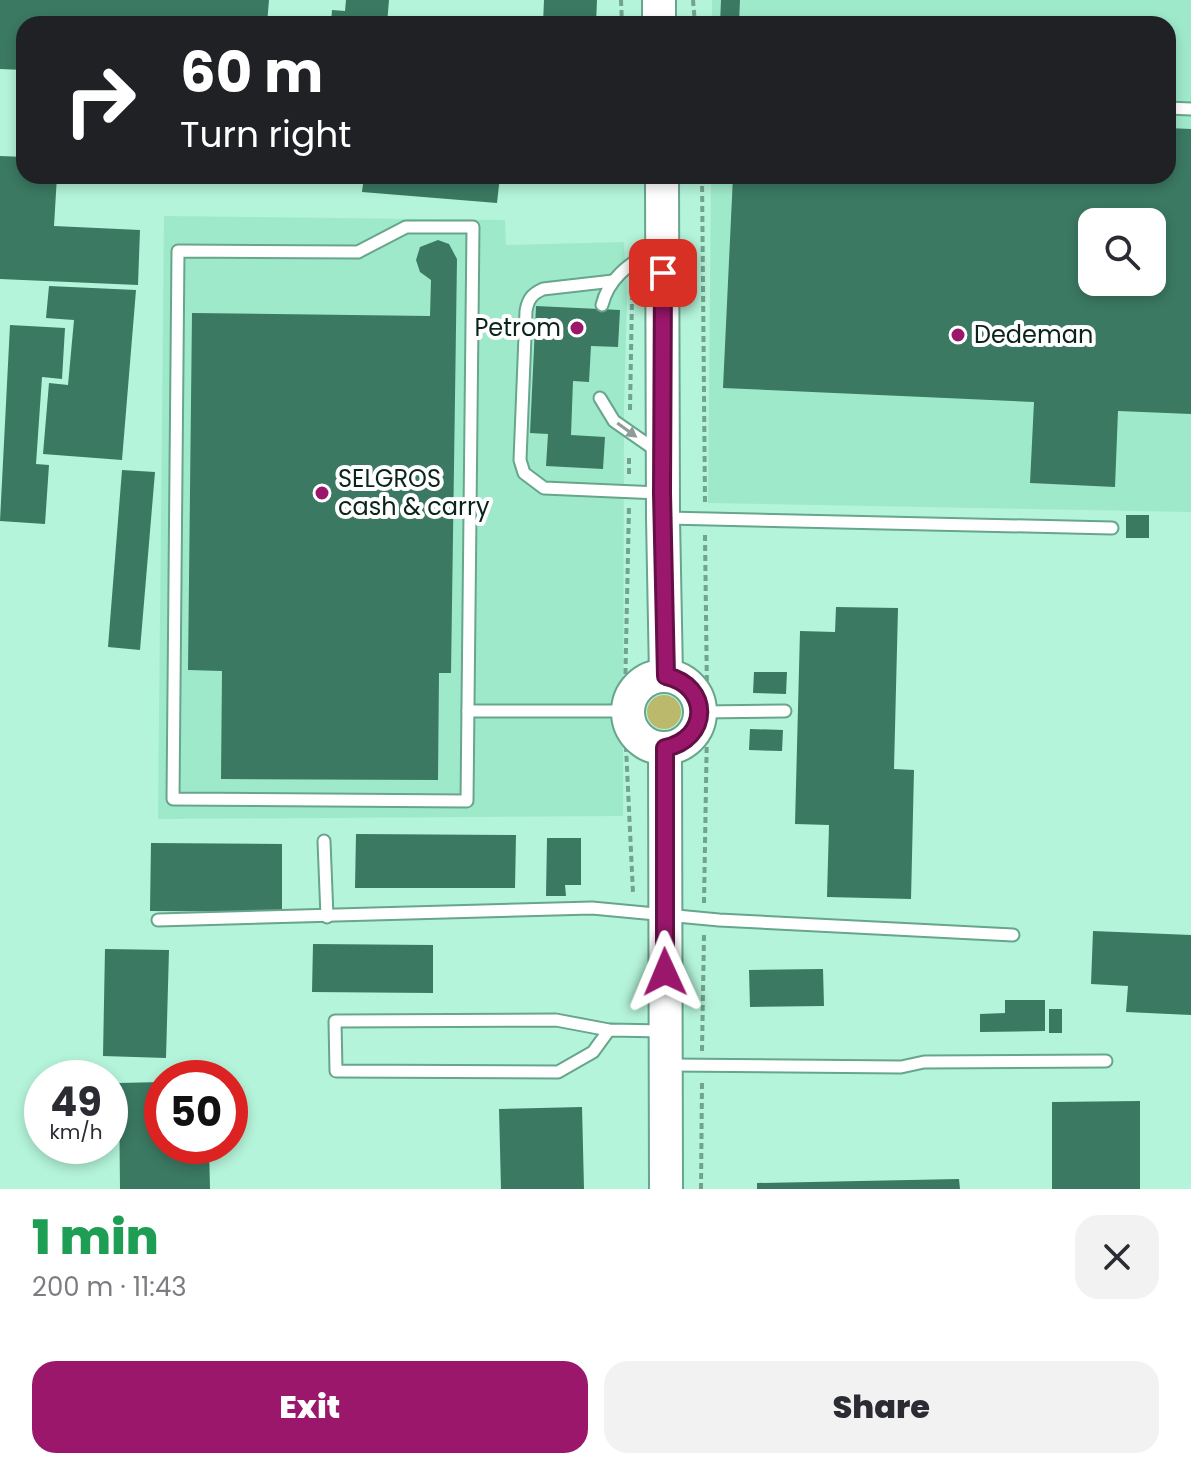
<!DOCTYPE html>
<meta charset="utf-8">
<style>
:root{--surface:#fff;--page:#f2f2f3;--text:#2b2b33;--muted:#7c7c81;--accent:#9a176c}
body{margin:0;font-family:Poppins,sans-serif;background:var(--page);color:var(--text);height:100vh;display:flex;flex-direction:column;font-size:30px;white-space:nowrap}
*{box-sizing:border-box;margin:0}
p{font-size:26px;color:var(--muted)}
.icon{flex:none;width:44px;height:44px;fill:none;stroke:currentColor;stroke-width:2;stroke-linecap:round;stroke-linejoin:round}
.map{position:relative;height:1189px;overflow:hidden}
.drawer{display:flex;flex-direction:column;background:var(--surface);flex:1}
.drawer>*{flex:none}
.top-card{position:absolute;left:16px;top:16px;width:1160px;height:168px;border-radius:24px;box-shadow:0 4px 12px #0003;background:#202124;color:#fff;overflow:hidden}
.fabs{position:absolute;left:1078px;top:208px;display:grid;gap:16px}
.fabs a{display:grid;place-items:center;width:88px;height:88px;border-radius:16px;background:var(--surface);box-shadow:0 4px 12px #0003;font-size:40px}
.speed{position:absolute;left:24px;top:1060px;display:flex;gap:16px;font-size:40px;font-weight:700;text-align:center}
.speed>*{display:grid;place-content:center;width:104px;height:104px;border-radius:50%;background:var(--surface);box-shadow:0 4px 12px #0003;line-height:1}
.speed small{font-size:20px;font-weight:400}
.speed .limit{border:12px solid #d22;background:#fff;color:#111}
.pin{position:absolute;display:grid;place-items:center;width:68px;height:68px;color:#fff;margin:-34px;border-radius:16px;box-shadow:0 4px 12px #0006}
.me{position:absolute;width:88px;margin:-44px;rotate:359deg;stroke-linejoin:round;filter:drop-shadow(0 0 6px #0008)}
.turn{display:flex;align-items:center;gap:28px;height:168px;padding:0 32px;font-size:36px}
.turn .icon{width:104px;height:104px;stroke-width:2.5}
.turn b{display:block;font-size:56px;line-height:68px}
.round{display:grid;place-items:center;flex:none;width:84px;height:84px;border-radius:24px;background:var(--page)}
.summary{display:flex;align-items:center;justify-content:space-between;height:136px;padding:0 32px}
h1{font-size:48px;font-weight:800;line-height:60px;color:#1e9e55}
.action{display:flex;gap:16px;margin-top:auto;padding:16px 32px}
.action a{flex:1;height:92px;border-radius:24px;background:var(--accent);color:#fff;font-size:32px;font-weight:800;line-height:92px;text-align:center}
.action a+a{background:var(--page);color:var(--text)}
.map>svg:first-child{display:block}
</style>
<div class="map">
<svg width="1191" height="1189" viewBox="0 0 1191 1189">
<rect width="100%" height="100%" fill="#b4f4da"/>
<!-- built -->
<g fill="#9fe9cb" fill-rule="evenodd">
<path d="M712,0H1191V512L708,503L711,176H1168V24H712ZM1092,222H1152V282H1092Z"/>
<path d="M164,216L505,220L506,245L624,242L627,301L624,407L623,816L158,819Z"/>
</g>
<!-- green -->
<circle fill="#bab96c" cx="664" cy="712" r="17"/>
<!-- building -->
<g fill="#3b7962" fill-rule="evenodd">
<path d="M0,0H269L267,24H24V70L0,69Z"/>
<path d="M346,0H389L387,24H331L332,10L345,11Z"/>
<path d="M544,0H597L596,24H543Z"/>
<path d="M721,0H740L739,24H720Z"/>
<path d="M1168,128L1191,129V414L1118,411L1115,487L1030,483L1034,402L723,388L733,176H1168ZM1092,222H1152V282H1092Z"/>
<path d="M0,156L24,157V176H57L54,226L140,230L138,285L0,279Z"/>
<path d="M364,176H500L497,203L362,192Z"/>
<path d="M438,240L449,244L457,259L451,673H439L438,780L221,779L222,671L188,670L192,313L430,316L431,280L420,272L416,260L420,247Z"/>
<path d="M49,286L136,290L122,460L43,454L49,383L68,385L74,320L46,318Z"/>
<path d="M536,306L620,310L618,347L591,346L589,382L573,381L571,435L605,437L603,469L546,466L548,434L530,433Z"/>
<path d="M10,325L65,328L62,379L42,377L36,464L49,465L45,524L0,521Z"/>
<path d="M122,470L155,472L140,650L108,647Z"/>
<rect x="1126" y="515" width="23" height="23"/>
<path d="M836,607L898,608L894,769L914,770L911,899L827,897L829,825L795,824L800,631L835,632Z"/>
<path d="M754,672H787L786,694L753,693Z"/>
<path d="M750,729L783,730L782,751L749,750Z"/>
<path d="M356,834L516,835L515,888H355Z"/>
<path d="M547,838H581V885H565L566,896H546Z"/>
<path d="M151,843L282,844V912L150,911Z"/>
<path d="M1093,931L1191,935V1015L1126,1012L1128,986L1091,984Z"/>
<path d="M313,944L433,945V993L312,992Z"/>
<path d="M105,949L169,950L166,1058L103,1056Z"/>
<path d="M823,969L824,1006L750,1007L749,970Z"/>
<path d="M1005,1000H1045V1031L980,1032V1014L1005,1013Z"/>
<rect x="1049" y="1009" width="13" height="24"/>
<path d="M162,1082V1146H209L210,1189H120L119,1083Z"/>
<path d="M1140,1101V1189H1052V1102Z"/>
<path d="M582,1107L584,1189H501L499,1109Z"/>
<path d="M959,1179L960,1189H757V1183Z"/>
</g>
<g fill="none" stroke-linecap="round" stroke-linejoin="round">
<!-- lane casing -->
<g stroke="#67a58d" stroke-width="15">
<g id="lane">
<path d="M1168,108L1191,109"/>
<path d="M406,227H473L467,801L173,799L178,251L358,252Z"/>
<path d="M613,281L543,289C532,294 528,299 526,311L520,460L524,473L544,488L659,493"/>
<path d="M602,305C609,276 632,263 656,247"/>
<path d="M600,398L614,421L657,451"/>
<path d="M667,518L1112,528"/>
<path d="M468,711H627"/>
<path d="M700,712L785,711"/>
<path d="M324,841L327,917"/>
<path d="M158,920L592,908L719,920L1013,935"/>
<path d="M609,1030L593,1052L558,1072L336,1071L335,1021L556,1020L609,1030L665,1031"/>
<path d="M670,1065L901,1067L924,1062L1106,1061"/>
</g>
</g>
<!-- secondary casing -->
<g stroke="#67a58d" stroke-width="36">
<g id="secondary">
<path d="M659,0V24"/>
<path d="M662,176L663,518L666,676"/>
<circle cx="664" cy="712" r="36"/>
<path d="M665,748L666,1189"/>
</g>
</g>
<!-- path -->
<g stroke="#71a38f" stroke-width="4" stroke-dasharray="6 4" stroke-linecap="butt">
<path d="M621,0L622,24"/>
<path d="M693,0L695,24"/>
<path d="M702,176L705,503"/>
<path d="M630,410L632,298"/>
<path d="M629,474V454"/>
<path d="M705,535L707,695"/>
<path d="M625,694L629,506"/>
<path d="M625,726L633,893"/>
<path d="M704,903L707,727"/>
<path d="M702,1051L704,935"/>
<path d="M701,1189L702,1083"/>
</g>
<!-- lane -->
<use href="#lane" stroke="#fff" stroke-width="11"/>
<!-- secondary -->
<use href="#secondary" stroke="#fff" stroke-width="32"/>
</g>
<!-- one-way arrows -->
<defs><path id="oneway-solid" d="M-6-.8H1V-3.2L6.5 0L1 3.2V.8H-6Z" transform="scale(2)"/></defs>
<use fill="#909c98" href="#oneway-solid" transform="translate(627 430) rotate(36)"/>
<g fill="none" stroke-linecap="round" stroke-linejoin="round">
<!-- route casing -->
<g stroke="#640f46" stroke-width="20">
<path id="route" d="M663,273L662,493L666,676C711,686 710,739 665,748V972"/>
</g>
<!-- route -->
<use href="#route" stroke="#9a176c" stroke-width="14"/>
</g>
<!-- markers -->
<g fill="#9a176c" stroke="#fff" stroke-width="3">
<circle cx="577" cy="328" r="8"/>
<circle cx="958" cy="335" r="8"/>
<circle cx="322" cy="493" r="8"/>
</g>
<g text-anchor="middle" stroke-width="8" stroke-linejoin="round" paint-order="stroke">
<!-- poi labels -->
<g font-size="24" fill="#09241a" stroke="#fff" text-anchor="start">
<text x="561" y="336" text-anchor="end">Petrom</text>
<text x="974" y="343">Dedeman</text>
<text x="338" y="487">SELGROS<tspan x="338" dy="28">cash &amp; carry</tspan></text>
</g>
</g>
</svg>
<div class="fabs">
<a><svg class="icon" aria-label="search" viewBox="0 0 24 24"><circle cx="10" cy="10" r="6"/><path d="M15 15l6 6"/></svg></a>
</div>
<div class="speed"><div>49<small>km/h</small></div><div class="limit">50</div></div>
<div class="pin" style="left:663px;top:273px;background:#d93025"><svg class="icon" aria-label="arrive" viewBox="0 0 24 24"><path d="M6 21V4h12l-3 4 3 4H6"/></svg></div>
<svg class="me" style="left:665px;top:972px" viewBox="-20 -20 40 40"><path d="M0-17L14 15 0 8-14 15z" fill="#9a176c" stroke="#fff" stroke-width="4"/></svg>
<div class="top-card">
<div class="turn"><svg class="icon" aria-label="right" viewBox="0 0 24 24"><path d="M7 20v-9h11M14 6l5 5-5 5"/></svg><div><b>60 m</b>Turn right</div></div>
</div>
</div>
<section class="drawer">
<div class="summary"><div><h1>1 min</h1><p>200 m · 11:43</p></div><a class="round"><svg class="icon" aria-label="close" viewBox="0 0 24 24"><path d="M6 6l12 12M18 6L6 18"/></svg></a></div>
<div class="action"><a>Exit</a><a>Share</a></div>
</section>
